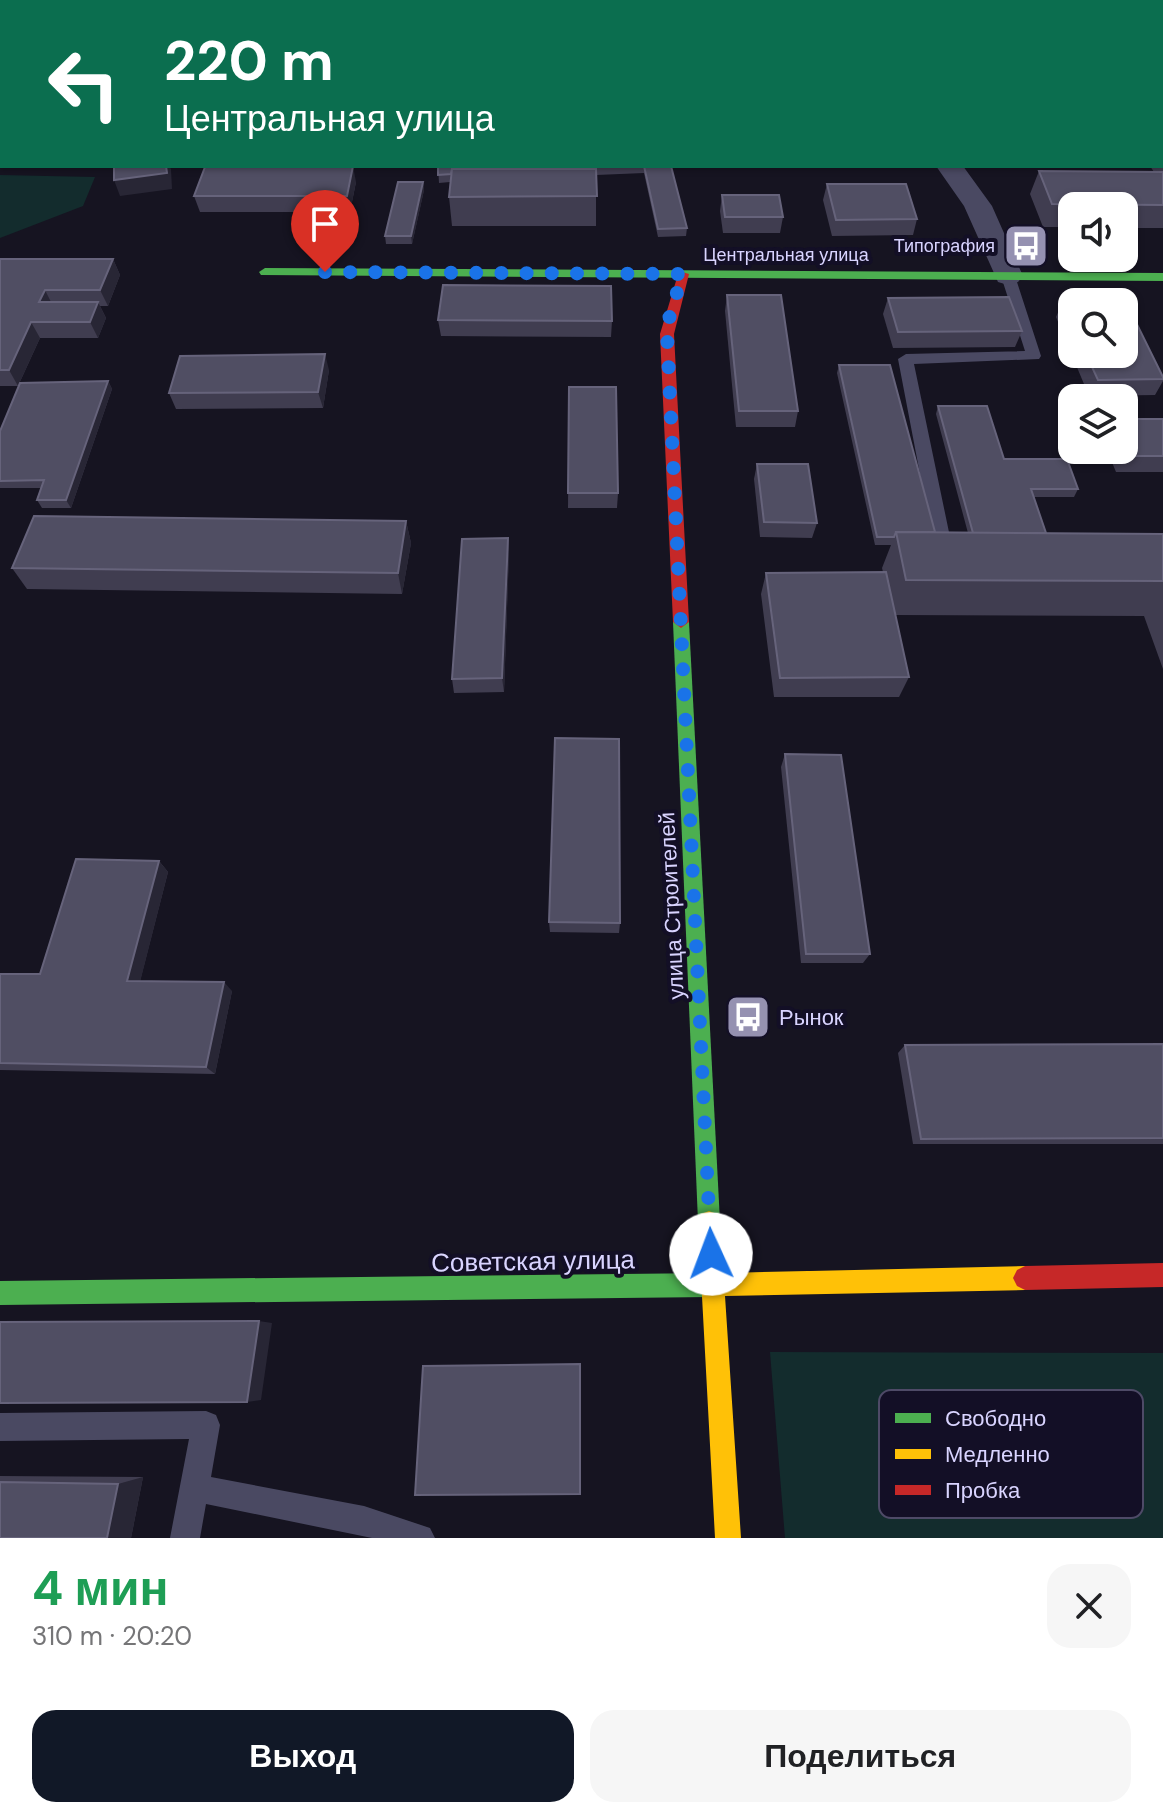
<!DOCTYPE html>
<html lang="ru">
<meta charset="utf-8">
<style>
:root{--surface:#fff;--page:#f6f6f6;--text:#202124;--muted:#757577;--accent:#111827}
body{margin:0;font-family:"DM Sans",sans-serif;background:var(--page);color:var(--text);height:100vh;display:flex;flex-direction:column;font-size:30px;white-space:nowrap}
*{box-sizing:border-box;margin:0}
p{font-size:26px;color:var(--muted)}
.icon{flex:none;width:44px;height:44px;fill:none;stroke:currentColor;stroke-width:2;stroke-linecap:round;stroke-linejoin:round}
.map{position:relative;height:1538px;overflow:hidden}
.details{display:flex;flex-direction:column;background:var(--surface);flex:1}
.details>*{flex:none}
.hud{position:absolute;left:0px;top:0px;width:1164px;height:168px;box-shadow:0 2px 6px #0004;background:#0b6e4f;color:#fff;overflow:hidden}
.tools{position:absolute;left:1058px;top:192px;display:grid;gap:16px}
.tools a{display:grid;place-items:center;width:80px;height:80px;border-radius:16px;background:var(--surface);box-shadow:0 2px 6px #0004;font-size:40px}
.pin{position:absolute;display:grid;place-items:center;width:68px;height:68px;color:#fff;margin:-82px -34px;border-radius:50% 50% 50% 0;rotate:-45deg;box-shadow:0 0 8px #0007}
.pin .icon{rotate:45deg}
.me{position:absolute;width:88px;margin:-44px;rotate:358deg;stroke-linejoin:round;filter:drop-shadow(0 0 6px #0008)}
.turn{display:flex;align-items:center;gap:28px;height:168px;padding:0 32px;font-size:36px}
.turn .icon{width:104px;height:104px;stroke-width:2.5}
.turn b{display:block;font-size:56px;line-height:68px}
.round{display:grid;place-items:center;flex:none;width:84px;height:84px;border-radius:24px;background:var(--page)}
.headline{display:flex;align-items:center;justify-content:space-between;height:136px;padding:0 32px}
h1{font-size:48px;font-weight:700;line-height:60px;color:#1e9e55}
.primary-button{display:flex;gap:16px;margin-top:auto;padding:16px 32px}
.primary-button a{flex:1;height:92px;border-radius:24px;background:var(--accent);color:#fff;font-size:32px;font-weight:700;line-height:92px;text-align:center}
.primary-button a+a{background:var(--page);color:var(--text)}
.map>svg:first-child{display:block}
</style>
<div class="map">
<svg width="1163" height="1538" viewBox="0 0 1163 1538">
<rect width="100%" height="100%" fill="#161421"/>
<!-- green -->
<g fill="#132c2d">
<path d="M0,175L95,177L83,206L0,238Z"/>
<path d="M770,1352L1163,1353V1538H785Z"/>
</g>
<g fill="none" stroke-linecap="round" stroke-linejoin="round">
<!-- lane -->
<g fill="#4a4962" fill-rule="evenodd">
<path d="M1008,272L1015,276L1041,356L1039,359L914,364L950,537L941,543L932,537L898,359L906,354L1025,351L1001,276Z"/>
<path d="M206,1411L216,1415L220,1425L211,1477L364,1506L430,1528L435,1538H372L206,1504L200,1538H170L189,1439L0,1441V1413Z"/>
</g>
<!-- street -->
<g fill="#4a4962" fill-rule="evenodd">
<path d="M817,0H840L841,2H818Z"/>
<path d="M1162,1H1163V15L1162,2H1159Z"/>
<path d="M936,166H963L992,206L1023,276L1018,282L1008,285L998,282L964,206Z"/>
</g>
<!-- fast -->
<g fill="#4caf50" fill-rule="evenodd">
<path d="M265,268L1163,273V281L261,275L259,272Z"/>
<path d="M681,616L689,622L720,1222L717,1230L709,1233L701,1230L698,1222L673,622Z"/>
<path d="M711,1273L719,1277L723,1285L719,1293L711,1297L0,1305V1281Z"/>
</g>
<!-- slow -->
<path fill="#ffc107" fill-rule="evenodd" d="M709,1211L717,1214L720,1222L724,1273L1025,1266L1033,1270L1037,1278L1033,1286L1025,1290L725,1296L741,1538H715L698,1222L701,1214Z"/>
<!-- jam -->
<g fill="#c62828" fill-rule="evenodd">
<path d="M679,271L689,274L674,334L689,622L681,628L673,622L660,334Z"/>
<path d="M1163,1263V1287L1025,1290L1017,1286L1013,1278L1017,1270L1025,1266Z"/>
</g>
</g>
<!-- wall -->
<g fill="#403d50" fill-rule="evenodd">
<path d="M910,0H1026V2H912Z"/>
<path d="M1162,146H1163V228H1124V206H1072V227H1043L1030,194L1039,171L1154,172L1150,166H1162Z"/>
<path d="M438,166H671L687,228L686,236L658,237L644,173L596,175V226H452L449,197L450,182L439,183Z"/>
<path d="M356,182L350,212H200L194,196Z"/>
<path d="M423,182L424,190L412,244H386L385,236Z"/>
<path d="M827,184L917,219L913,235L832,236L823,200Z"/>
<path d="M722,195L783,217L780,233H723L720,211Z"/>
<path d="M0,259H113L120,275L108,306H100L106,318L98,338H40L18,386H0Z"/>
<path d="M727,295L798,411L795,427H736L725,311Z"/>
<path d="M888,298L1022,331L1015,347L893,348L883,314Z"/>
<path d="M1125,300L1163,377V381L1155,395L1089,396L1056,317L1063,301ZM1072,302H1124V354H1072Z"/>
<path d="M438,320L612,321L611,337L441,336Z"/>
<path d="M839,365L935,532L968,533L936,414L938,406L1004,459L1078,489L1074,497H1034L1046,533L1163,534V669L1144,616L895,615L909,677L899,697H774L761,594L766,573L883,572L882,568L891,545H875L837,373Z"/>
<path d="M329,370L323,408L176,409L169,393Z"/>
<path d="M108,381L112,389L71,508H42L37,500L41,488H0V431Z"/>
<path d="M569,387L618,493L617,508H568Z"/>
<path d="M1163,419V472H1116L1107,450H1124Z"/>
<path d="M757,464L817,523L812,538L760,537L754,479Z"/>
<path d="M406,521L411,543L402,594L27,589L12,568Z"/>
<path d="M508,538L509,552L504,692L454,693L452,679Z"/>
<path d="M785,754L870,954L863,963H801L781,767Z"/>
<path d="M159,861L168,872L140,981L232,991L215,1074L0,1070V974H40Z"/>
<path d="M549,922L620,923L619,933L550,932Z"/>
<path d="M1163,1044V1144H913L898,1053L905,1045Z"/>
<path d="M0,1476L143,1477L131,1538H0Z"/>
</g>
<!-- shaded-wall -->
<g fill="#282635">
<path d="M754,0H783V2H753Z"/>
<rect x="930" y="0" width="96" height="2"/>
<path d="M1045,0H1073V2H1044Z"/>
<path d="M166,166H169L171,169L172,189L120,196L114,180Z"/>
<path d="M353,166L356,182L350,212L347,196Z"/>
<path d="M423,182L424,190L412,244L411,236Z"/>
<path d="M113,259L120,275L108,306L100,290Z"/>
<path d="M45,290L53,306L39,302Z"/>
<path d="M98,302L106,318L98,338L90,322Z"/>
<path d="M31,322L40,338L18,386L9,370Z"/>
<path d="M325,354L329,370L323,408L318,392Z"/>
<path d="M108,381L112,389L71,508L66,500Z"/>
<path d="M406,521L411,543L402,594L398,573Z"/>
<path d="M508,538L509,552L504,692L502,678Z"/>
<path d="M159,861L168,872L138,990L127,981Z"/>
<path d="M224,982L232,991L215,1074L206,1067Z"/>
<path d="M259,1321L272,1323L261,1400L247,1402Z"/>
<path d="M143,1477L131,1538H107L118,1484Z"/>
</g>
<!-- building -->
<g fill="#504e63" stroke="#66637b" stroke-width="2">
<path d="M114,166H166L167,173L114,180Z"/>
<path d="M353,166L347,196H194L205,167Z"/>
<path d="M438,166H614L549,169H452L451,174L438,175Z"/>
<path d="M644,166H671L687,228L658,229Z"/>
<path d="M452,169H596L597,196L449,197Z"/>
<path d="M1039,171L1163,172V205L1052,204Z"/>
<path d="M398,182H423L411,236H385Z"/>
<path d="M827,184H906L917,219L836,220Z"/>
<path d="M722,195H779L783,217H725Z"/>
<path d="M0,259H113L100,290H45L39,302H98L90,322H31L9,370H0Z"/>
<path d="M443,285L611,286L612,321L438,320Z"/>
<path d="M727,295H781L798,411H739Z"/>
<path d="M1009,297L1022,331L898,332L888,298Z"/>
<path d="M1125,300L1163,377V379L1098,380L1086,354H1124V302H1072V321L1063,301Z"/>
<path d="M325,354L318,392L169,393L180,356Z"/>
<path d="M839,365H890L935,532H896L894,537H877Z"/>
<path d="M108,381L66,500H37L44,480L0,481V431L20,383Z"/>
<path d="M569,387H616L618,493H568Z"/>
<path d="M938,406H987L1004,459H1067L1078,489H1031L1046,533H973Z"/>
<path d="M1124,419H1163V456H1125L1122,450H1124Z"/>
<path d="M757,464H808L817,523L764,522Z"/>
<path d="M34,516L406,521L398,573L12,568Z"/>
<path d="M896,532L1163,534V581L906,580Z"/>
<path d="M508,538L502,678L452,679L462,539Z"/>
<path d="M886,572L909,677L780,678L766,573Z"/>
<path d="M555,738L619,739L620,923L549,922Z"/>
<path d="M785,754L841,755L870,954H806Z"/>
<path d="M76,859L159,861L127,981L224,982L206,1067L0,1063V974H40Z"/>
<path d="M1163,1044V1138L921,1139L905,1045Z"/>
<path d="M259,1321L247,1402L0,1403V1322Z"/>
<path d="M580,1364V1494L415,1495L423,1366Z"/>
<path d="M0,1482L118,1484L107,1538H0Z"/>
</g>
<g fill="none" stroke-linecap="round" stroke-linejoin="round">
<!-- route -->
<path stroke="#1a73e8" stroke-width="14" stroke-dasharray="0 25.2" d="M325,272L683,274L670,314L667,334L711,1254"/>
</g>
<!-- icons -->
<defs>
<g id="bus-square" transform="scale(2.3)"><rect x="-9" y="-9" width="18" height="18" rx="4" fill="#9591b1" stroke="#130f26"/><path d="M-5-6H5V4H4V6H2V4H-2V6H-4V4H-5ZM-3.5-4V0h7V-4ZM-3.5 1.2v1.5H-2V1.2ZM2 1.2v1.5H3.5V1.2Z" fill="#fff"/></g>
</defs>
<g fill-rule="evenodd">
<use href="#bus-square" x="1026" y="246"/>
<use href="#bus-square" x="748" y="1017"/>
</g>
<g text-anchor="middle" stroke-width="8" stroke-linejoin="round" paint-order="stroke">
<!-- far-poi labels -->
<g font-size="18" fill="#d9d4ff" stroke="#130f26" text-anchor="end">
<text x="995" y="252">Типография</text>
</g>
<!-- far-street labels -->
<g font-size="18" fill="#d9d4ff" stroke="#130f26">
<text x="786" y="261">Центральная улица</text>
</g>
<!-- street labels -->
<g font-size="22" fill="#d9d4ff" stroke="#130f26">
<text transform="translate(671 906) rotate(-93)" y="8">улица Строителей</text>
</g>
<!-- poi labels -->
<g font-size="22" fill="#d9d4ff" stroke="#130f26" text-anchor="start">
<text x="779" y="1025">Рынок</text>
</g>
<!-- near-street labels -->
<g font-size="26" fill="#d9d4ff" stroke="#130f26">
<text transform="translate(533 1261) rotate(-1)" y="9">Советская улица</text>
</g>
</g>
<!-- legend -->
<rect x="879" y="1390" width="264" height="128" rx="12" fill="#130f26" stroke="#4e4a67" stroke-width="2"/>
<rect x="895" y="1413" width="36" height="10" fill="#4caf50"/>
<rect x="895" y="1449" width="36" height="10" fill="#ffc107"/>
<rect x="895" y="1485" width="36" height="10" fill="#c62828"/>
<g font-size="22" fill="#d9d4ff">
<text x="945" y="1426">Свободно</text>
<text x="945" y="1462">Медленно</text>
<text x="945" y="1498">Пробка</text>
</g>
</svg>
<div class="tools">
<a><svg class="icon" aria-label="sound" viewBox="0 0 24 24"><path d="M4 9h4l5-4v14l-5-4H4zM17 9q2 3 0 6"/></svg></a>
<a><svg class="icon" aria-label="search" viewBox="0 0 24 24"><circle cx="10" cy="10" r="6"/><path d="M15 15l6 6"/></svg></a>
<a><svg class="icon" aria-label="layers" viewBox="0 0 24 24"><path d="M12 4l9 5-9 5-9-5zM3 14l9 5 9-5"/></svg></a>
</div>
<div class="pin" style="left:325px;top:272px;background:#d93025"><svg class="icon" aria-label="arrive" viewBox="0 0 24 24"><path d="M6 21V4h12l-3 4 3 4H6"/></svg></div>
<svg class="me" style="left:711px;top:1254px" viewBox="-20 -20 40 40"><circle r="19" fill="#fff"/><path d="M0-13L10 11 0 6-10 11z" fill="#1a73e8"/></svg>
<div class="hud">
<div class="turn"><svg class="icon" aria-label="left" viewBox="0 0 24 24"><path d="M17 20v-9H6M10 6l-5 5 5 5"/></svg><div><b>220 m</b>Центральная улица</div></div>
</div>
</div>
<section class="details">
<div class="headline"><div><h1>4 мин</h1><p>310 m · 20:20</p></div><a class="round"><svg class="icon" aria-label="close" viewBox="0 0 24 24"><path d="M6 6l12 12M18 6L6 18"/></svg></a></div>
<div class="primary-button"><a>Выход</a><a>Поделиться</a></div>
</section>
